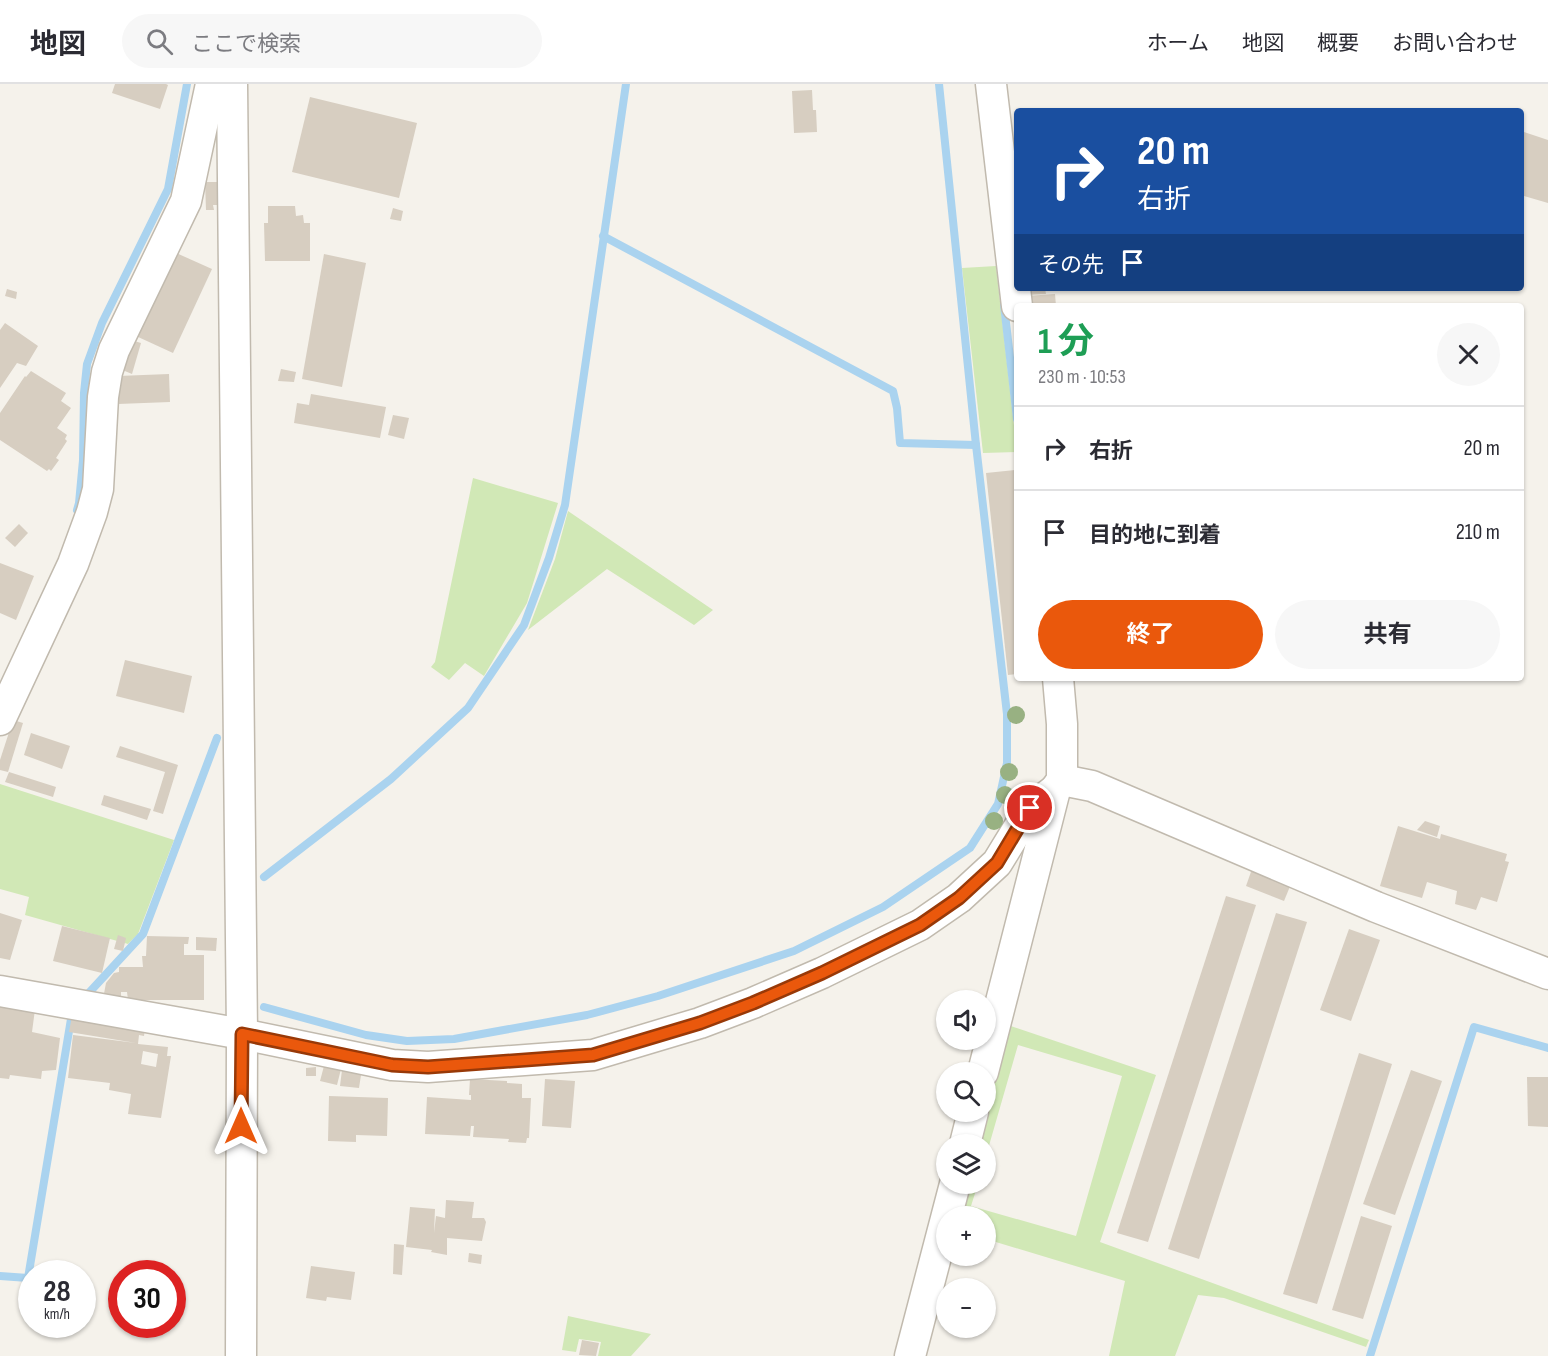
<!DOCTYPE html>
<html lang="ja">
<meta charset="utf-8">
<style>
:root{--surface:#fff;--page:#f7f7f7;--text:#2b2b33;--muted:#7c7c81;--line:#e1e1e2;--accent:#ea580c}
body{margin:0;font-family:"Sofia Sans Condensed","Noto Sans JP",sans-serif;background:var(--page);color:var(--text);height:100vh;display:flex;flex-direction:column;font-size:22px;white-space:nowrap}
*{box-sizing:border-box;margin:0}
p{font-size:20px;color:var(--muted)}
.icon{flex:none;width:33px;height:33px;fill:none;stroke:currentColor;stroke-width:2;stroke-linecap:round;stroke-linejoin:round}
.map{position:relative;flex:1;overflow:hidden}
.details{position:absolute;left:1014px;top:219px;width:510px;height:378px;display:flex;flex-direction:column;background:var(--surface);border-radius:6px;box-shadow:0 2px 4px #0004}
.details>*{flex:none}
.top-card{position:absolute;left:1014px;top:24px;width:510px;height:183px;border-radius:6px;box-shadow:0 2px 4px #0004;background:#1a4fa0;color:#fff;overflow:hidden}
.controls{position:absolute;left:936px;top:906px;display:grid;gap:12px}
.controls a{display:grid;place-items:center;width:60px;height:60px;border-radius:50%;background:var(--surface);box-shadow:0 2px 4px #0004;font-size:30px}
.speed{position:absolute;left:18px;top:1176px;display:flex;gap:12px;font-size:30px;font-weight:700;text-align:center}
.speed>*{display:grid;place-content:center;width:78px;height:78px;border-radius:50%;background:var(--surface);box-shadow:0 2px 4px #0004;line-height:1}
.speed small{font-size:15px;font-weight:400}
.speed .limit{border:9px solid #d22;background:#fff;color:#111}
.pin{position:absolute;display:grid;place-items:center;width:51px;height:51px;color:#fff;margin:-26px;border:3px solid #fff;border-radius:50%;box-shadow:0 2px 6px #0007}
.me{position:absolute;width:66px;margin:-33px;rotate:0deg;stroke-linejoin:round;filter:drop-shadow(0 0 4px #0008)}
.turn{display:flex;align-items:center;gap:21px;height:126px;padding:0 24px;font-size:27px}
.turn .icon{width:78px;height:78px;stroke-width:2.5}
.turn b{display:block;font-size:42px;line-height:51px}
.then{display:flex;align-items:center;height:57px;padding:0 24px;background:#0003;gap:12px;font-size:22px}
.round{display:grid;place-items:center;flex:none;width:63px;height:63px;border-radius:32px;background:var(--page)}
.overview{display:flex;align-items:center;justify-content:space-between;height:102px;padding:0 24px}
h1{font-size:36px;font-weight:700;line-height:45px;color:#1e9e55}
.cta{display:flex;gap:12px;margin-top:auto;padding:12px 24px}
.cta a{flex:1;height:69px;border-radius:36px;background:var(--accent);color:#fff;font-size:24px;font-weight:700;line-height:69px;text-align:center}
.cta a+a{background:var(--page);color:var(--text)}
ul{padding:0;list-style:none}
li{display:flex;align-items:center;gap:18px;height:84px;padding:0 24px;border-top:2px solid var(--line)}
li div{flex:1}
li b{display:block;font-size:22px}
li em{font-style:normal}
header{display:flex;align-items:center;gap:36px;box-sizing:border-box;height:84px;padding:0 30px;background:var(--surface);border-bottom:2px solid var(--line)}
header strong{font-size:28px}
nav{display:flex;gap:33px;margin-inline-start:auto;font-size:21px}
.search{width:420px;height:54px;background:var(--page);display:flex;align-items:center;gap:15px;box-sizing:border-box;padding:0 21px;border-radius:33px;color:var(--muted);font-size:22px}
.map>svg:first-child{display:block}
</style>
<header>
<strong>地図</strong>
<div class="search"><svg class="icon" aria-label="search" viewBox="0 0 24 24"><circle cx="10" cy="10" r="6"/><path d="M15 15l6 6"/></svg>ここで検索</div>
<nav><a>ホーム</a><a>地図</a><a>概要</a><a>お問い合わせ</a></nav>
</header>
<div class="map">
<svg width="1548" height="1272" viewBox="0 0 1548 1272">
<rect width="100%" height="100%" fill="#f5f2eb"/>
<!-- green -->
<g fill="#d1e8b6">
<path d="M996,182L1017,368L983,369L962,184Z"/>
<path d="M473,394L558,419L527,519L484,592L465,579L449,596L431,583L435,578Z"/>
<path d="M568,427L713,526L694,541L607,485L528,546L555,475Z"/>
<path d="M0,700L174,756L138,850L128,860L25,831L29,813L0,805Z"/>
<path d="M1002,939L1156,991L1100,1158L1369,1256L1366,1263L1224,1214L1198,1211L1175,1272H1109L1125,1197L986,1155V1132H953L961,1100H978L971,1122L1076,1152L1122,992L1018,961L986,1072V1060H971L986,1028V1003Z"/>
<path d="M568,1232L651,1250L631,1272H598L601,1258L579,1255L576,1268L562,1266Z"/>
</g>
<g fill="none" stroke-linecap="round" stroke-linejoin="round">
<!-- stream -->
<g stroke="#aad3ef" stroke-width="8">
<path d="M603,152L893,307L897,324L900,359L976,361"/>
<path d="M1004,221L1017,335"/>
<path d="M77,426L79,419L83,376L84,309L87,280L102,239L168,105L187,0"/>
<path d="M264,793L391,695L468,624L524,541L549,474L565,421L626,0"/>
<path d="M86,912L143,850L217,654"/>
<path d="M264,923L366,951L407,957L454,955L587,931L658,912L794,867L883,823L970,764L998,720L1007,679V630L976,361L939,0"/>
<path d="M0,1192L28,1194L72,929L76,925"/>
<path d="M1370,1272L1474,943L1548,964"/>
</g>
</g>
<!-- building -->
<g fill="#d7cec1" fill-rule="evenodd">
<path d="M115,0H166L168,1L160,25L112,9Z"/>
<path d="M812,6L813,26H816L817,48L794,49L792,7Z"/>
<path d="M310,13L417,39L399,114L292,88Z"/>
<path d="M1521,47L1548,56V119L1521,111Z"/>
<path d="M205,98H217V121H213L214,126H206Z"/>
<path d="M268,122H295L296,132L303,131L304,139H310V177H265L264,139H268Z"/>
<path d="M393,124L403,127L401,137L390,135Z"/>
<path d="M174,168L212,185L173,269L136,252Z"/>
<path d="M324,170L366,179L342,303L302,295Z"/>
<path d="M1027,204H1045L1046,210L1027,211Z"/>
<path d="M7,205L17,208L16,215L5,212Z"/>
<path d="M1055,210L1056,222H1027L1026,212Z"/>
<path d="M5,239L38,262L26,282L17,279L0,304V246Z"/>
<path d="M131,256L141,259L132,290L120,285Z"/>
<path d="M281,285L296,288L294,298L278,297Z"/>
<path d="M31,287L66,309L61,317L71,324L57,344L67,351L65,355L67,357L56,374L59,376L51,387L49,385L47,387L0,356V329L25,292L26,293Z"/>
<path d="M169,290L170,318L118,320V292Z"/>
<path d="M311,310L386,323L380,354L294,339L297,319L309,321Z"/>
<path d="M393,331L409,334L404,355L388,351Z"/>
<path d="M1015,386L1017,403V590L1008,591L986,389Z"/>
<path d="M19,440L28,449L15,463L5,454Z"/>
<path d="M0,479L34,492L16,536L0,529Z"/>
<path d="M125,576L192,592L184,629L116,612Z"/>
<path d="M13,636L23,639L8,688L0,686V676Z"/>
<path d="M31,649L70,662L62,685L24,671Z"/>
<path d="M120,662L178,681L163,730L153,727L165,688L116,673Z"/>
<path d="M9,688L56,703L53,713L5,698Z"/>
<path d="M104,711L151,725L147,736L101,721Z"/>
<path d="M1425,737L1440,742L1437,753L1417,746Z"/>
<path d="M1398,742L1440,755L1441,750L1507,770L1505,777L1509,778L1497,818L1481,813L1476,826L1455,820L1457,807L1427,798L1422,814L1380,802Z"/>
<path d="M1252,785L1291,800L1284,817L1246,802Z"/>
<path d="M1226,812L1256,821L1148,1158L1117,1149Z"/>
<path d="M0,829L22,836L10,876L0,874Z"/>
<path d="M1276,829L1307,838L1199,1175L1168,1165Z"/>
<path d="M62,842L110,854L102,889L53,877Z"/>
<path d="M1349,845L1380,856L1351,937L1320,926Z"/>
<path d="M118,851L126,854L123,867L114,865Z"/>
<path d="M147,852L189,853L188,860H184V871H204V916H128L127,908H121V915H103L106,899L114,889L119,888V883H143L142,872H146Z"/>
<path d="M196,853L217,854L216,867L196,866Z"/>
<path d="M0,912L36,918L32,948L60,954L56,986L42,987L41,995L10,991L9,995L0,994Z"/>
<path d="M72,932L145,944L144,952L139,951L138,960L168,963L167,972H171L161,1034L128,1030L131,1010L109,1006L110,999L68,994L73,951L136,959L69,948ZM143,967L158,970L156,983L141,980Z"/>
<path d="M1359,969L1392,980L1317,1220L1283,1210Z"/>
<path d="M324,982L341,985L337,1001L320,997Z"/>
<path d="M316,983V992H306V984Z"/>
<path d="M342,986L361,991L359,1004L340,1002Z"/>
<path d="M1411,986L1442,997L1395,1131L1363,1120Z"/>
<path d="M1527,993H1548V1043L1528,1042Z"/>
<path d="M470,995L507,997V999L522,1000V1014H531L529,1054H527L526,1059L508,1058L509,1055L473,1053L474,1042H471L470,1052L425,1050L427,1013L471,1016V1011H469Z"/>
<path d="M545,995L575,997L571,1044L542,1042Z"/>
<path d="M329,1012L388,1014L387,1052L356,1051V1058L328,1057Z"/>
<path d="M446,1116L474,1118L472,1134H484L486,1138L482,1157L447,1154V1171L431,1168L432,1166L406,1163L410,1123L435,1125L434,1149L436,1132L445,1134Z"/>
<path d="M1361,1132L1392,1142L1363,1235L1332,1226Z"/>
<path d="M394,1160L404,1161L402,1191L393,1190Z"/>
<path d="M469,1169L482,1171L481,1180L468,1178Z"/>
<path d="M311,1182L355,1188L351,1216L327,1213L326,1217L306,1214Z"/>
<path d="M582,1256L599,1259L596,1272L579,1271Z"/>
</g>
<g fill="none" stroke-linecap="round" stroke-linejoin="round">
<!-- minor casing -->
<g stroke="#c1baae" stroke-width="33">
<g id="minor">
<path d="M232,0L242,950L241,1272"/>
<path d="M991,0L1017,222"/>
<path d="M0,636L73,480L92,428L98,405L103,313L107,288L114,266L186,117L211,0"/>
<path d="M1062,696L1092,702L1376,823L1548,890"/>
<path d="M0,907L242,950L392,981L428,983L593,971L700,939L753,919L822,889L920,841L959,814L997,779L1030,725L1055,706"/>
<path d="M983,988L1055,706L1062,696V640L1058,594"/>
<path d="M965,1060L973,1028"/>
<path d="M910,1272L955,1100"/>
</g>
</g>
<!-- minor -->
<use href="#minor" stroke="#fff" stroke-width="30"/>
</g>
<!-- trees -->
<g fill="#98b182">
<circle cx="1016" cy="631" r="9"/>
<circle cx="1009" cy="688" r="9"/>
<circle cx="1005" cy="711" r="9"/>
<circle cx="994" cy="737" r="9"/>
</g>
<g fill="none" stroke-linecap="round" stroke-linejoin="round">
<!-- route casing -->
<g stroke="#983908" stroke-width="15">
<path id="route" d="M241,1042L242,950L392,981L428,983L593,971L700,939L753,919L822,889L920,841L959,814L997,779L1030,724"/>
</g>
<!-- route -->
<use href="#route" stroke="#ea580c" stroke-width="10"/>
</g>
</svg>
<div class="controls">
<a><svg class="icon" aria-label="sound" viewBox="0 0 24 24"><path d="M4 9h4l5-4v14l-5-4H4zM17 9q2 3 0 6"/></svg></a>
<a><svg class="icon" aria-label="search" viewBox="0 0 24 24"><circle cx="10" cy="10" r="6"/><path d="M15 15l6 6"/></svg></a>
<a><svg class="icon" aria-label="layers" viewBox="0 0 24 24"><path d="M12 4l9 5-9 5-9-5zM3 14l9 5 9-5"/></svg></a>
<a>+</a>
<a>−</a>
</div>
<div class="speed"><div>28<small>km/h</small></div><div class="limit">30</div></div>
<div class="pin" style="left:1030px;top:724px;background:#d93025"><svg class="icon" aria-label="arrive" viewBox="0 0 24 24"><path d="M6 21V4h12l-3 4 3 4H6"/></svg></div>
<svg class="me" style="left:241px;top:1042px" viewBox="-20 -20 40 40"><path d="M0-17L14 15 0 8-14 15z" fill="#ea580c" stroke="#fff" stroke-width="4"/></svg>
<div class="top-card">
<div class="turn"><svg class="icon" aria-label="right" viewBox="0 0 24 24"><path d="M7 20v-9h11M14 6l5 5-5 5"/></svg><div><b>20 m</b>右折</div></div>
<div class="then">その先<svg class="icon" aria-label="arrive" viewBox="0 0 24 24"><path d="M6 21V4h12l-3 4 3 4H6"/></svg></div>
</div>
<section class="details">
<div class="overview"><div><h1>1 分</h1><p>230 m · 10:53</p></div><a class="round"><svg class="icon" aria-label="close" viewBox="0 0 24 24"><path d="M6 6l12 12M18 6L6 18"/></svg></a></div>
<ul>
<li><svg class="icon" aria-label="right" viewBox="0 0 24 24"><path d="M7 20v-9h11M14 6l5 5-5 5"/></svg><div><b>右折</b></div><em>20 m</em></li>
<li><svg class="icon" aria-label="arrive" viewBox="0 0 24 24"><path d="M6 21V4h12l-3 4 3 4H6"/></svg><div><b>目的地に到着</b></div><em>210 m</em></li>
</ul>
<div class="cta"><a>終了</a><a>共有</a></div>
</section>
</div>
